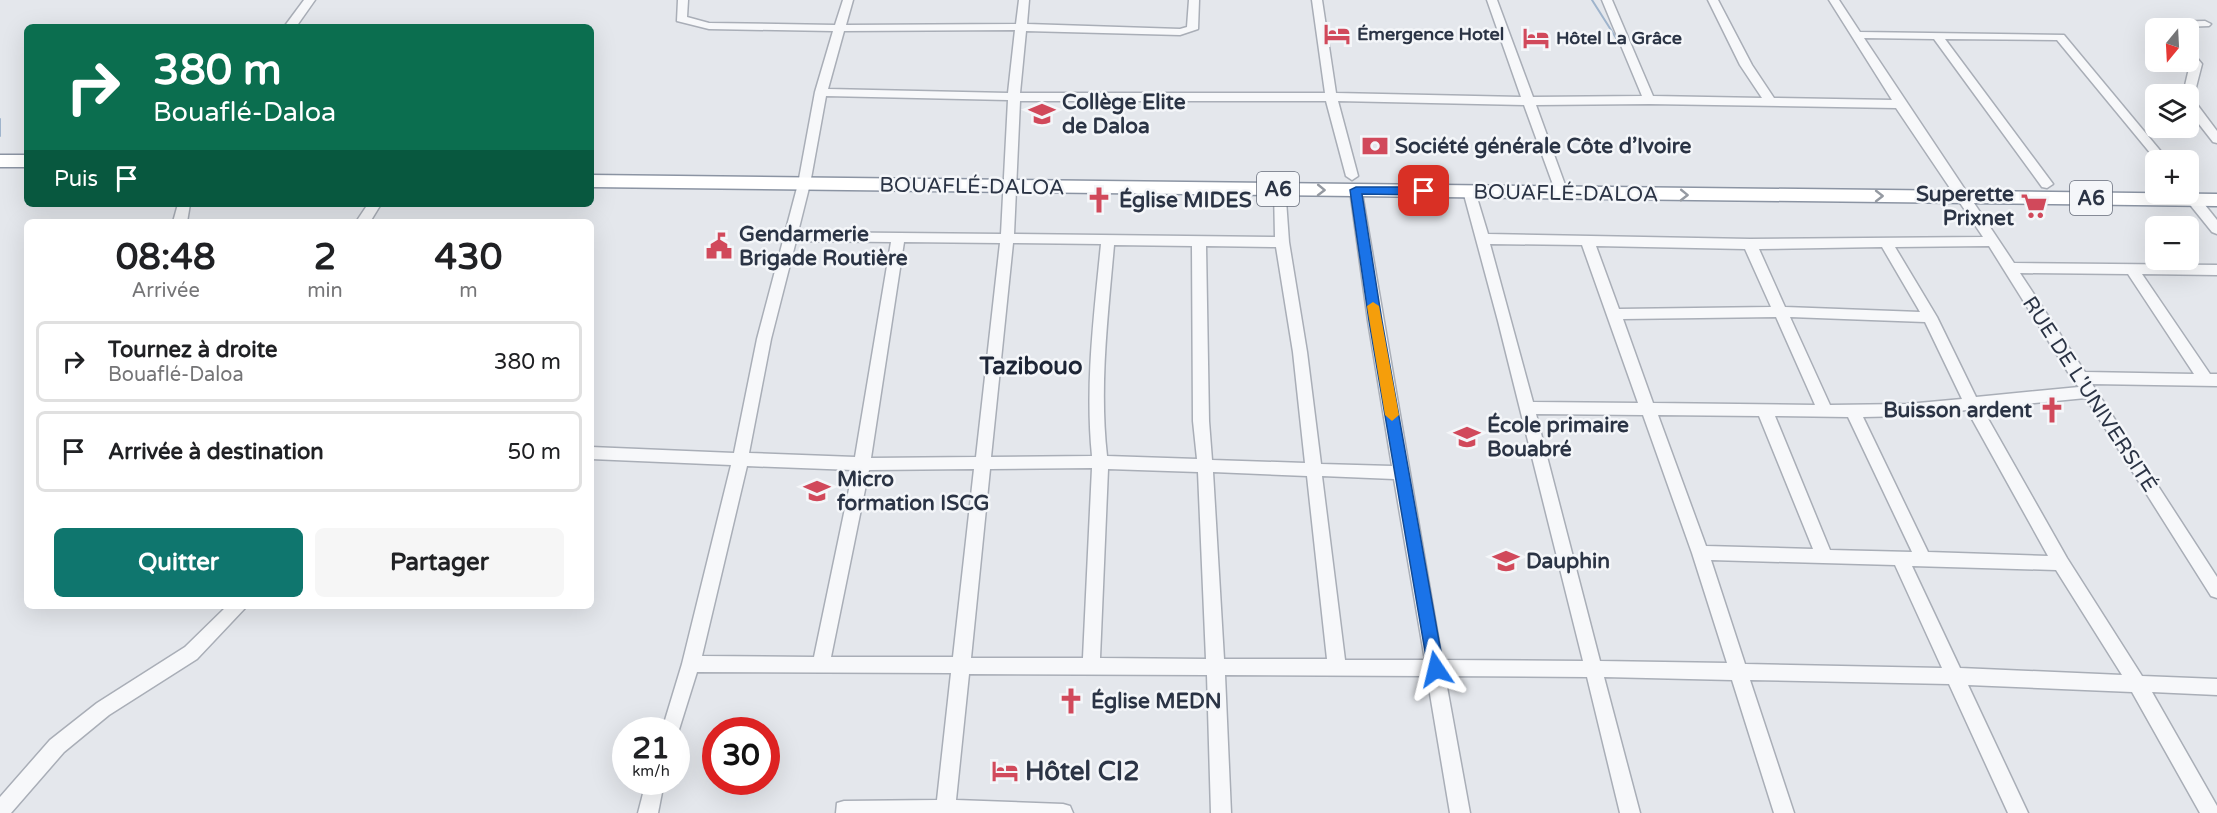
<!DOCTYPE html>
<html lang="fr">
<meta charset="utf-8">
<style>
:root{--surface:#fff;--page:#f6f6f6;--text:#202124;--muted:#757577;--line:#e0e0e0;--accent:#0f766e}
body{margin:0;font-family:"Varela Round",sans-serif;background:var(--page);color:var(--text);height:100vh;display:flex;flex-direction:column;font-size:22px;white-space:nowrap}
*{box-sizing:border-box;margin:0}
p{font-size:20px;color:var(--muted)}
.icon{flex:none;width:33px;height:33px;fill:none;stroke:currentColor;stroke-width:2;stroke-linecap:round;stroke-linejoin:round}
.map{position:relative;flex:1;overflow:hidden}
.details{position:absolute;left:24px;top:219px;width:570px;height:390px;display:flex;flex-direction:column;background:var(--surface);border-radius:9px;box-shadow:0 6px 24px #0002}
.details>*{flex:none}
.top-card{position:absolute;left:24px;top:24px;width:570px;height:183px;border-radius:9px;box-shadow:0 6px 24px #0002;background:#0b6e4f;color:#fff;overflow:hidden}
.needle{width:39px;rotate:198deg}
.controls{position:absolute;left:2145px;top:18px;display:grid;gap:12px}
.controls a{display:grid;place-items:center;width:54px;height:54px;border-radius:9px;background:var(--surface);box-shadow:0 6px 24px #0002;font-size:30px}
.speed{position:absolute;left:612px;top:717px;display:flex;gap:12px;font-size:30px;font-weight:700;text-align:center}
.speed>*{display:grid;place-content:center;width:78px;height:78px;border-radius:50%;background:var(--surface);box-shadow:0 6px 24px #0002;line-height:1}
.speed small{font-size:15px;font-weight:400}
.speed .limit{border:9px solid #d22;background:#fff;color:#111}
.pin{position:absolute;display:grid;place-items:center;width:51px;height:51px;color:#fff;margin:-26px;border-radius:12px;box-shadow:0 3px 9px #0006}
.me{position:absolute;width:66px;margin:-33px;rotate:350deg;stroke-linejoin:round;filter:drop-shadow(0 0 4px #0008)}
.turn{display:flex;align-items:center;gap:21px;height:126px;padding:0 30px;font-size:27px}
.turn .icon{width:78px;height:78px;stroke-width:2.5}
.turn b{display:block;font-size:42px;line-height:51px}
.then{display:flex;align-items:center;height:57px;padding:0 30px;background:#0003;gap:12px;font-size:22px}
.eta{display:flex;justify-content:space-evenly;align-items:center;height:102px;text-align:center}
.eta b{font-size:36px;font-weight:700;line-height:42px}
.action{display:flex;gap:12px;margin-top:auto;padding:12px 30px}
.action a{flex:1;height:69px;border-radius:9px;background:var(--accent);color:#fff;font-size:24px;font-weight:700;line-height:69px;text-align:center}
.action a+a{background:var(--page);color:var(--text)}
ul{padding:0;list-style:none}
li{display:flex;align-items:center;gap:18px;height:81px;margin:0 12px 9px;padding:0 18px;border:3px solid var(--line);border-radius:9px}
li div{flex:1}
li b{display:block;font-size:22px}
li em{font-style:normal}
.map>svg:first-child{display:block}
</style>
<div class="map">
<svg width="2217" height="813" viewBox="0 0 2217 813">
<rect width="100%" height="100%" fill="#e4e7ec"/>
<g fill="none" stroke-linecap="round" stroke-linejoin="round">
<!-- stream -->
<g stroke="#9fb4cc" stroke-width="2">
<path d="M1592,0L1618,41"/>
<path d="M0,119V136"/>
</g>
<!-- minor casing -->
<g stroke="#a9aeb7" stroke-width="3">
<g id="minor">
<path d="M304,0H315L296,27H284Z"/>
<path d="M678,0H688L687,17L709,23L835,25L843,0H853L846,25L1016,24L1019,0H1029L1027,24L1180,29L1187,27L1189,0H1199L1198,29L1180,35L1026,31L1020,93H1325L1312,0H1322L1336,93L1521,97L1487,0H1497L1533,97L1642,96L1602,0H1612L1653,96L1762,98L1740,65L1708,0H1718L1752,65L1774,98L1892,100L1829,0H1839L1860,32L2064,35L2168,160H2156L2057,40L1945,39L2053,184L2047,188L2042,187L1934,39L1864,38L2014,263L2217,265V275L2142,274L2210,374H2217V386L2092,384L2217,577V598L2211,596L2086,398L1982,408L2067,558L2142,676L2217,679V695L2152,692L2217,806V813H2200L2132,692L1968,685L2028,813H2008L1949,684L1750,680L1794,813H1774L1732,680L1604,677L1640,813H1620L1587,677L1445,676L1470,813H1450L1427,676L1225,675L1231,813H1211L1207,675L969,674L956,800L1063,804L1070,806L1073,813H836L837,803L844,801L937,800L951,673L697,672L677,736L676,730H662L682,664L731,465L591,459V447L734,453L757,339L798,184L815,92L833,31L709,29L677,21ZM1015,30L1008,93L828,89L844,31ZM826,96L1008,100L1001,234L798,232L810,184ZM1020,101H1326L1346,176L1352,180L1358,176L1338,101L1524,105L1556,193L1562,197L1568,193L1536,105L1649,104L1896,108L1983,237L1750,239L1488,234L1475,191L1474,188H1464L1463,191L1498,321L1583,661L1442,660L1361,187H1351L1350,190L1368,321L1392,466L1321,464L1307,352L1289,242L1285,186H1275L1274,189L1275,237L1014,234ZM796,241L891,242L855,457L749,453L771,339ZM904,242L1000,243L976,457L871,458ZM1013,243L1101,244C1094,315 1085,385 1092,456L991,457ZM1490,244L1582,245L1638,403L1533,402ZM1114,245L1192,246L1193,421L1197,459L1107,456C1099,386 1108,315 1114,245ZM1206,246L1276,247L1293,352L1305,463L1212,460L1209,421ZM1596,246L1745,249L1771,307L1619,309ZM1989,246L2074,382L2079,387L1976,397L1937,317L1895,247ZM1882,247L1920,312L1785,307L1759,249ZM2020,273L2128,274L2194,374L2085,372ZM1776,317L1815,405L1653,403L1623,319ZM1790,317L1925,322L1962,399L1907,404L1830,405ZM1967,410L2048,556L1928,552L1863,417L1907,416ZM1536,414L1643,415L1692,553L1727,663L1600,661ZM1658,415L1759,416L1813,549L1706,546ZM1775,416L1848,417L1912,552L1830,550ZM747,466L853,470L814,657L702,656ZM1092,468L1083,658H971L990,469ZM974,469L953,657H831L869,470ZM1108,469L1198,472L1206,659L1100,658ZM1213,472L1307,476L1327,659H1224ZM1322,476L1394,479L1425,660H1345ZM1711,560L1895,565L1942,668L1745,664ZM1912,566L2056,570L2122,675L1960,668Z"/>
<path d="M2205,21L2211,24L2209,26L2154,28L2164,22Z"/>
<path d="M2188,51L2192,52L2202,64L2193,99L2217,131V143L2213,142L2188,110V94H2183L2190,64Z"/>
<path d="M2188,189L2193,190L2217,220V234L2212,232L2183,196L2182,194H2188Z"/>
<path d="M178,204H190L187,222H173Z"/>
<path d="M368,204H381L370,222H356Z"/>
<path d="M227,606H247L197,659L109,715L64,752L11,813H0V797L50,740L97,703L185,647Z"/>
<path d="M646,782H664L658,813H638Z"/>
</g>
</g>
<!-- highway casing -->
<g stroke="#8b94a3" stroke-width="3">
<g id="highway">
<rect x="0" y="155" width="27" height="12"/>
<path d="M591,175L2217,194V206L591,187Z"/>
</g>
</g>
<!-- minor -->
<use href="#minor" fill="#f7f8fa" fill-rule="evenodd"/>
<!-- highway -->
<use href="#highway" fill="#fff" fill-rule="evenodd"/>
</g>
<!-- one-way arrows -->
<defs><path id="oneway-chevron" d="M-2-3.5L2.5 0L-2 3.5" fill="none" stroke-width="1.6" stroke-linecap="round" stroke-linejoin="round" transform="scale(1.5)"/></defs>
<g stroke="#959aa2">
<use href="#oneway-chevron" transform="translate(1321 190) rotate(1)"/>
<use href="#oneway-chevron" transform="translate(1684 195) rotate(1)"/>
<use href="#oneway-chevron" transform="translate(1879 196)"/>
</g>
<!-- route -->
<path fill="#1a73e8" stroke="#114b97" stroke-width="1.5" d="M1356,187H1424L1429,191L1424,195L1362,194L1382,321L1444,669L1442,674L1436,676L1430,674L1428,669L1369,321L1350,190Z"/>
<!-- slow -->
<path fill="#f59e0b" d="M1373,302L1379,306L1399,415L1392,421L1385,415L1367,306Z"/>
<!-- icons -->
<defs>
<g id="hotel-bare" transform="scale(2.07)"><path d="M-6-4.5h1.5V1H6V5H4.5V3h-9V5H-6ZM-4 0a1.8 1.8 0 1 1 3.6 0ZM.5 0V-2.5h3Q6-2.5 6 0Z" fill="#d1495b" stroke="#f4f6f9" stroke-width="2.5" paint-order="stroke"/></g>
<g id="school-bare" transform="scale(2.07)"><path d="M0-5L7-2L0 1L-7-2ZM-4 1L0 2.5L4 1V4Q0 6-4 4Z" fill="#d1495b" stroke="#f4f6f9" stroke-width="2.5" paint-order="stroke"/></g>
<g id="bank-bare" transform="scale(2.07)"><path d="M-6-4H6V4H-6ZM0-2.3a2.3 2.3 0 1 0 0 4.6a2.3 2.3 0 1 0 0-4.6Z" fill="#d1495b" stroke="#f4f6f9" stroke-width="2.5" paint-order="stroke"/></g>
<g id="church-bare" transform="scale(2.07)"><path d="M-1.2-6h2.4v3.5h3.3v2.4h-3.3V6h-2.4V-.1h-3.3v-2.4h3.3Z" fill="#d1495b" stroke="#f4f6f9" stroke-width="2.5" paint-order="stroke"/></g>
<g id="supermarket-bare" transform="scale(2.07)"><path d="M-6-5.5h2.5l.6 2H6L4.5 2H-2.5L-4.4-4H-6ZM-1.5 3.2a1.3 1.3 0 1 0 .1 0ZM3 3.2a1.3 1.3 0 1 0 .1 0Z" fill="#d1495b" stroke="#f4f6f9" stroke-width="2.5" paint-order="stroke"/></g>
<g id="civic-bare" transform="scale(2.07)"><path d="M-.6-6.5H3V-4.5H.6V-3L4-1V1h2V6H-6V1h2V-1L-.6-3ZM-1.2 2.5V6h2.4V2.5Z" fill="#d1495b" stroke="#f4f6f9" stroke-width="2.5" paint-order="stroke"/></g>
</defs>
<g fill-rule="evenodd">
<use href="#hotel-bare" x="1337" y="34"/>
<use href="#hotel-bare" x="1536" y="38"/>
<use href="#school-bare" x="1042" y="114"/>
<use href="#bank-bare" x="1375" y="146"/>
<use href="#church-bare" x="1099" y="200"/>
<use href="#supermarket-bare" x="2034" y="206"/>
<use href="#civic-bare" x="719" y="246"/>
<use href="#church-bare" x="2052" y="410"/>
<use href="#school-bare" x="1467" y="437"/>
<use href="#school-bare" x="817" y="491"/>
<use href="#school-bare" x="1506" y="561"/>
<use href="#church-bare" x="1071" y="701"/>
<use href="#hotel-bare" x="1005" y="771"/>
</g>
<g text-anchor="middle" stroke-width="5" stroke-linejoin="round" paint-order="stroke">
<!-- far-poi labels -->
<g font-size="18" font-weight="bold" fill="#2b3445" stroke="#f4f6f9" text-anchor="start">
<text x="1357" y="40">Émergence Hotel</text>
<text x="1556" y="44">Hôtel La Grâce</text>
</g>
<!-- shield labels -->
<g fill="#f4f6f9" stroke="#676e7b" stroke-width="1.5">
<rect x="1257" y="172" width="42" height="34" rx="4.5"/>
<rect x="2070" y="181" width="42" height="34" rx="4.5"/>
</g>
<g font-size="20" font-weight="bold" fill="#2b3445">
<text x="1278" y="196">A6</text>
<text x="2091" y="205">A6</text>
</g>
<!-- poi labels -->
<g font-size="21" font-weight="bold" fill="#2b3445" stroke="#f4f6f9" text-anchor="start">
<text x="1062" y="109">Collège Elite<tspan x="1062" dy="24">de Daloa</tspan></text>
<text x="1395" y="153">Société générale Côte d’Ivoire</text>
<text x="2014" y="201" text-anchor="end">Superette<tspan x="2014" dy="24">Prixnet</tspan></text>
<text x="1119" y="207">Église MIDES</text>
<text x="739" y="241">Gendarmerie<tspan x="739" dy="24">Brigade Routière</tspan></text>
<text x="2032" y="417" text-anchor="end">Buisson ardent</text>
<text x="1487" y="432">École primaire<tspan x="1487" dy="24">Bouabré</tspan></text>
<text x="837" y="486">Micro<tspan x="837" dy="24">formation ISCG</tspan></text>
<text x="1526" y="568">Dauphin</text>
<text x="1091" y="708">Église MEDN</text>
</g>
<!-- street labels -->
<g font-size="21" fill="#2b3445" stroke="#f4f6f9">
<text transform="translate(972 186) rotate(1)" y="7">BOUAFLÉ-DALOA</text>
<text transform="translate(1566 193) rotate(1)" y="7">BOUAFLÉ-DALOA</text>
<text transform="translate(2090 394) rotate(57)" y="7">RUE DE L'UNIVERSITÉ</text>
</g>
<!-- quarter labels -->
<g font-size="24" font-weight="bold" fill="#1d2536" stroke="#f4f6f9">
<text x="1031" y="374">Tazibouo</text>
</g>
<!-- near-poi labels -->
<g font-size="26" font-weight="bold" fill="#2b3445" stroke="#f4f6f9" text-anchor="start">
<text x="1025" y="780">Hôtel CI2</text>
</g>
</g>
</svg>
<div class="controls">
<a><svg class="needle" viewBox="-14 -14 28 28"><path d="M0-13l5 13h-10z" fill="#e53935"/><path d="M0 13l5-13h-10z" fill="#757577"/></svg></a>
<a><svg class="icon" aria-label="layers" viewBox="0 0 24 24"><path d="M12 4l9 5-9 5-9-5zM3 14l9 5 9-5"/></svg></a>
<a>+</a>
<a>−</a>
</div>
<div class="speed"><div>21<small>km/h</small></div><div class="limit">30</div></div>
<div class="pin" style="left:1424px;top:191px;background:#d93025"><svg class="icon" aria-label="arrive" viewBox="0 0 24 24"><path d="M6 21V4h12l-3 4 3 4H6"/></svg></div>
<svg class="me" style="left:1436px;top:669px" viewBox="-20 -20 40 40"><path d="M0-17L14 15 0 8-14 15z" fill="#1a73e8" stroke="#fff" stroke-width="4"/></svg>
<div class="top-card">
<div class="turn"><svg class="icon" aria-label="right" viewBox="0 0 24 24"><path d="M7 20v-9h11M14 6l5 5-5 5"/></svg><div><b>380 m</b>Bouaflé-Daloa</div></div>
<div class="then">Puis<svg class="icon" aria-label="arrive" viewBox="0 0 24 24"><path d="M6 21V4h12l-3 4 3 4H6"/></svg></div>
</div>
<section class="details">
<div class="eta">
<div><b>08:48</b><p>Arrivée</p></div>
<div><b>2</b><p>min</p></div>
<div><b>430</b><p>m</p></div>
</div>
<ul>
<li><svg class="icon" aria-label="right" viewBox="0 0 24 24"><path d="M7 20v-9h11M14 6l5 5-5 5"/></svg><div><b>Tournez à droite</b><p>Bouaflé-Daloa</p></div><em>380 m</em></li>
<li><svg class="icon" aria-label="arrive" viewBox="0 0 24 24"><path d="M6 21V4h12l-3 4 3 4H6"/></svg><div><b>Arrivée à destination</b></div><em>50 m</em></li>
</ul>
<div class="action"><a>Quitter</a><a>Partager</a></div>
</section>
</div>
